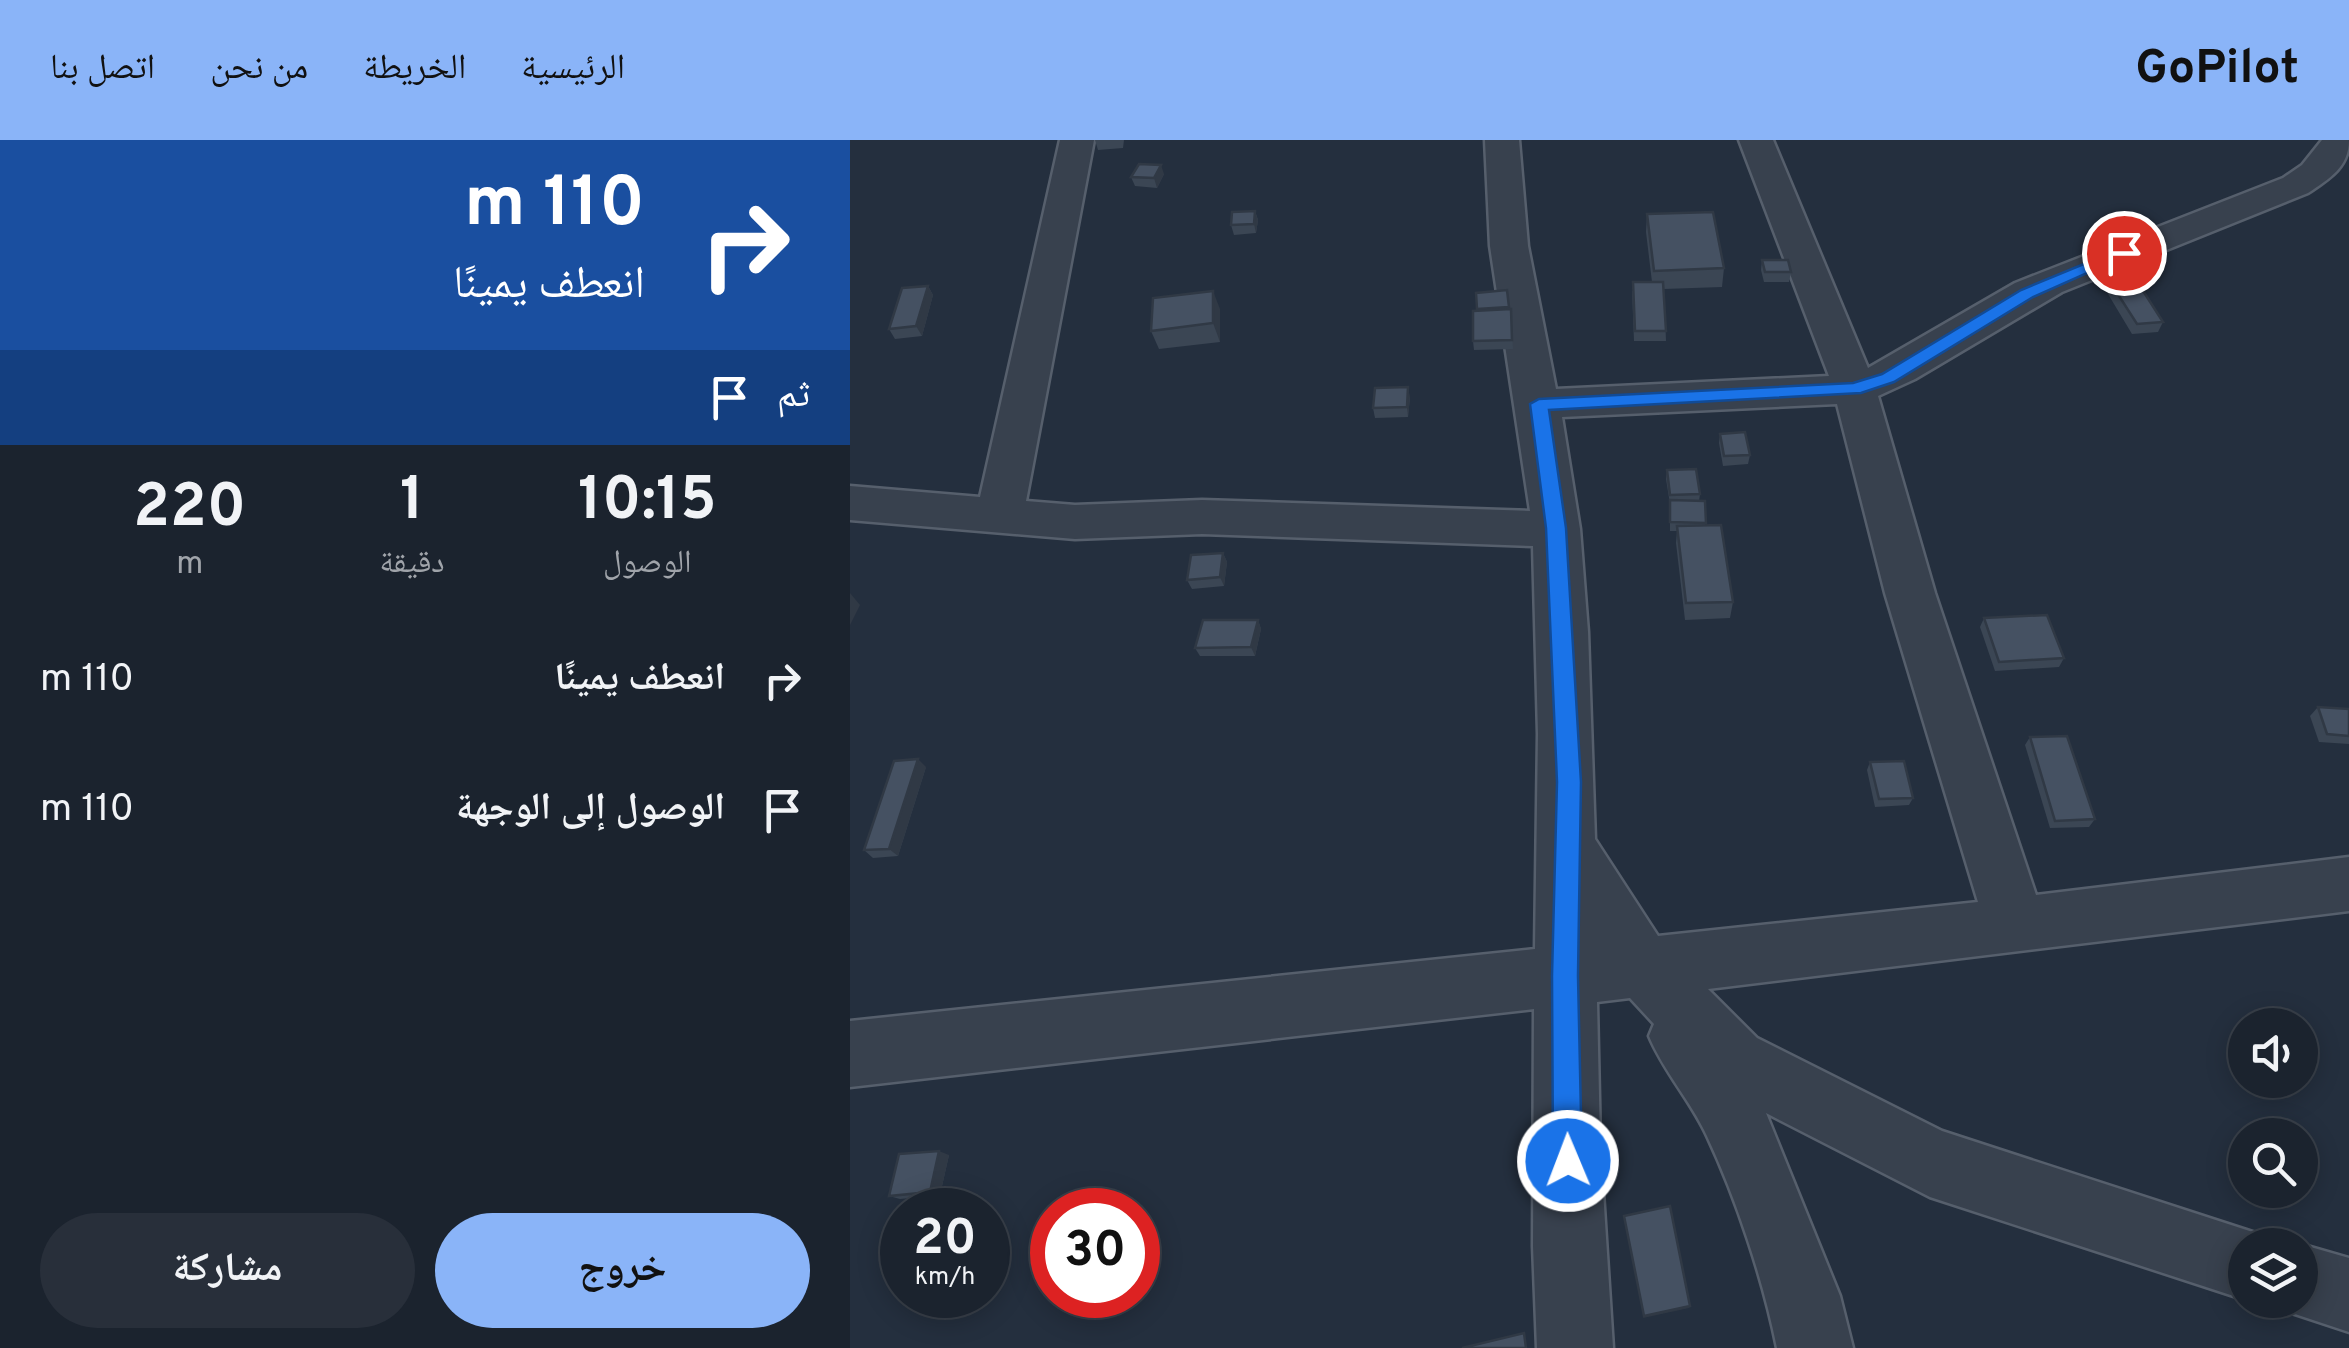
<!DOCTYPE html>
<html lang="ar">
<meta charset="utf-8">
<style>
:root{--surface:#1b232e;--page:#282f3a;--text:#f1f3f6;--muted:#a0a4aa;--line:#39404a;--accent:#8ab4f8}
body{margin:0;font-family:Overpass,"Noto Naskh Arabic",sans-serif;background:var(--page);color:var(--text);direction:rtl;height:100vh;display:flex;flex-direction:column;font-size:38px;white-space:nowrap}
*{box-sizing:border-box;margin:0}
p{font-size:32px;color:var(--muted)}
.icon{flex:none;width:55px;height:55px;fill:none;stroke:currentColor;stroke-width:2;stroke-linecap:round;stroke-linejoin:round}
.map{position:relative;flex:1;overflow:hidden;direction:ltr}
.sheet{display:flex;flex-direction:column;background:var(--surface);width:850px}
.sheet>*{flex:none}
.guide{background:#1a4fa0;color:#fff;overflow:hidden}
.fabs{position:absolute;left:1378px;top:868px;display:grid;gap:20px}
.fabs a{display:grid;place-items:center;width:90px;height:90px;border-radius:50%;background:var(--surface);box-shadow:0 5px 25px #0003,0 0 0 2px var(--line);font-size:50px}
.speed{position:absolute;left:30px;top:1048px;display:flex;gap:20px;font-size:50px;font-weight:700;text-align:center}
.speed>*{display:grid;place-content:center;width:130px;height:130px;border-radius:50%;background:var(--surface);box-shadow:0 5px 25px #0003,0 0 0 2px var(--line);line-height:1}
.speed small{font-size:25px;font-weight:400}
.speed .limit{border:15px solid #d22;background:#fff;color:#111}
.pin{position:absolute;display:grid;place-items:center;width:85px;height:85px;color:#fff;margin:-42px;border:5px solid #fff;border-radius:50%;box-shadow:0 2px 10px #0007}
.me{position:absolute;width:110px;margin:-55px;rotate:359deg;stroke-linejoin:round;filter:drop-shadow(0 0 8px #0008)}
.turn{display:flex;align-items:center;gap:35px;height:210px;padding:0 40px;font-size:45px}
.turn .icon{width:130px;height:130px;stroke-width:2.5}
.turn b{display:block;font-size:70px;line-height:85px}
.then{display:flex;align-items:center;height:95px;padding:0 40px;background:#0003;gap:20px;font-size:38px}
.eta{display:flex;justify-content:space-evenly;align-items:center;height:170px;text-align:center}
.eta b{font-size:60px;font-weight:700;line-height:70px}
.action{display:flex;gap:20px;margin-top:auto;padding:20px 40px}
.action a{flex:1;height:115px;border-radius:60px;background:var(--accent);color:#111;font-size:40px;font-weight:700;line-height:115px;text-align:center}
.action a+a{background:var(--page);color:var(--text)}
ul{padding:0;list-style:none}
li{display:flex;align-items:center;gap:30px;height:130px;padding:0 40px}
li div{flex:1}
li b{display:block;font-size:38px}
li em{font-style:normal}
header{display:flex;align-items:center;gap:60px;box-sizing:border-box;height:140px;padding:0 50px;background:var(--accent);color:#111}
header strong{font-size:48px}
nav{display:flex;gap:55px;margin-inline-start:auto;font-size:35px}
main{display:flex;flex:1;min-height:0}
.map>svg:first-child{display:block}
</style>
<header>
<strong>GoPilot</strong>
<nav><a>الرئيسية</a><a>الخريطة</a><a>من نحن</a><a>اتصل بنا</a></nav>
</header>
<main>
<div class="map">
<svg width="1499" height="1208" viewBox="0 0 1499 1208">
<rect width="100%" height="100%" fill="#242f3e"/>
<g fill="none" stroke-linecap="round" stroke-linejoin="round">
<!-- minor casing -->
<g stroke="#565f6c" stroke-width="5">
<g id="minor">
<path d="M210,0H244L176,361L225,365L352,360L680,371L640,106L635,0H669L678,106L706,249L979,236L889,0H923L1018,228L1165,143L1433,38L1452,25L1472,0H1499C1499,27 1479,39 1458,53L1212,152L1065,239L1028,256L1085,453L1186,755L1499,717V771L858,849L907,898L1092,991L1421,1098L1423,1105H1395L1396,1160L1080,1057L916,973L990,1156L1003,1208H927C913,1139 887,1060 857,996C841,961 814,932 799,896L804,884L780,858L747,862L750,1004L763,1208H687L683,1106L684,869L0,947V881L685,809L688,594L683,406L352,394L225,399L0,380V346L130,357ZM987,264L1035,453L1128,762L808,796L745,699L738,492L730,389L712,277Z"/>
<path d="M1450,1104L1499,1118V1192L1424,1167L1421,1160H1450Z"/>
</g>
</g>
<!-- minor -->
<use href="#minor" fill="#38414e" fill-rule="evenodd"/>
</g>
<!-- wall -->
<g fill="#3b4654">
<path d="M245,0H274L273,8L248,10Z"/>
<path d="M314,34L307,48L285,46L281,37Z"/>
<path d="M405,71L408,80L406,93L384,95L381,85Z"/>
<path d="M797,74L874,128L872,147L814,149L816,201H784L782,151L802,142L796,92Z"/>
<path d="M912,120L941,132L939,142H914L911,130Z"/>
<path d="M1262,145L1313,182L1308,192L1282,194L1258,154Z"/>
<path d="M78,146L83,155L72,196L45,199L39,189Z"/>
<path d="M657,150L659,169H661L663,209L624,210L623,201L627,170L626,153Z"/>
<path d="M370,169V202L309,209L301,191Z"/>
<path d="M560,257L558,277L525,278L523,268Z"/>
<path d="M870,294L900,315L898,324L873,326L869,303Z"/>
<path d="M817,330L850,354L849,361H855V385L883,462L880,478L835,480L826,403L827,391H820V364L816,339Z"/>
<path d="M373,413L377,422L374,446L342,449L337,440Z"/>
<path d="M1134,478L1214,518L1209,527L1145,531L1130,487Z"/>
<path d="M408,480L411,489L405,516H350L345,508Z"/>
<path d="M1468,567L1499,569V604L1469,602L1460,576Z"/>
<path d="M1180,597L1245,679L1239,687L1200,688L1175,605Z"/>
<path d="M1020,622L1063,658L1059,665L1025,667L1017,630Z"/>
<path d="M76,627L48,716L23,718L14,710Z"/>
<path d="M99,1015L90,1055L50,1059L39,1056Z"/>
</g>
<!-- shaded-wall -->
<g fill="#303945">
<path d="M311,25L314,34L307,48L304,38Z"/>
<path d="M405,71L408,80L406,93L404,84Z"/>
<path d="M78,146L83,155L72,196L66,186Z"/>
<path d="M363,151L370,169V202L363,183Z"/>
<path d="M558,247L560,257L558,277L557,267Z"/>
<path d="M373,413L377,422L374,446L370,437Z"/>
<path d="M0,453L10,465L0,485Z"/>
<path d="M408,480L411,489L405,516L401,507Z"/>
<path d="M68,619L76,627L48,716L39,709Z"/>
<path d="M89,1011L99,1015L90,1055L80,1052Z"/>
<path d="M840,1166L839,1168L793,1178L794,1176Z"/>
</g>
<!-- building -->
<g fill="#455162" stroke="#303945" stroke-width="2.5">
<path d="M289,24L311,25L304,38L281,37Z"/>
<path d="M405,71L404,84L381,85L382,72Z"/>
<path d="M863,72L874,128L804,131L797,74Z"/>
<path d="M912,120H938L941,132H915Z"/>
<path d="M783,142H813L816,191H785Z"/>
<path d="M1288,143L1313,182L1287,184L1262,145Z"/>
<path d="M78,146L66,186L39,189L52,148Z"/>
<path d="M657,150L659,167L627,169L626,153Z"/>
<path d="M363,151V183L301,191L303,158Z"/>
<path d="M661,169L662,200L623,201V171Z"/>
<path d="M558,247L557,267L523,268L525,248Z"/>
<path d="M895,292L900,315L874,316L870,294Z"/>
<path d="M846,329L850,354L820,355L817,330Z"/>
<path d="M820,360L855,361L856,383L820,382Z"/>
<path d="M871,385L883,462L836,463L827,386Z"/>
<path d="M373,413L370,437L337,440L341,415Z"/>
<path d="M1197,475L1214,518L1149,522L1134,478Z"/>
<path d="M353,480H408L401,507L345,508Z"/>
<path d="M1468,567L1499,569V596L1477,594Z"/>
<path d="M1217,596L1245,679L1205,681L1180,597Z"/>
<path d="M68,619L39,709L14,710L44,621Z"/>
<path d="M1054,621L1063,658L1029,659L1020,622Z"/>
<path d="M89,1011L80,1052L39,1056L49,1014Z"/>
<path d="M820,1066L840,1166L794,1176L774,1076Z"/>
<path d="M674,1193L676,1208H612Z"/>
</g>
<!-- route -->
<path fill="#1a73e8" stroke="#114b97" stroke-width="2.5" d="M1268,110L1282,113L1183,157L1044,242L1011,253L699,270L716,388L731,642L728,836L732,1021L728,1031L718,1035L707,1031L703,1021L702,836L707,642L696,388L680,264L689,259L1003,243L1032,234L1171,150Z"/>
</svg>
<div class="fabs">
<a><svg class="icon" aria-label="sound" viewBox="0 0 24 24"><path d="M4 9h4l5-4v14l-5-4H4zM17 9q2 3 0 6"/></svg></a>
<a><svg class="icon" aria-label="search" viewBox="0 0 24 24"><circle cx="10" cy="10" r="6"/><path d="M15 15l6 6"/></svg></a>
<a><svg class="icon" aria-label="layers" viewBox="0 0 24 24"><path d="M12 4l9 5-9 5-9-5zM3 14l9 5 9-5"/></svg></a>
</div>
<div class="speed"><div>20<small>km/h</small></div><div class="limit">30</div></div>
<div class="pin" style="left:1274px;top:113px;background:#d93025"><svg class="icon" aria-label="arrive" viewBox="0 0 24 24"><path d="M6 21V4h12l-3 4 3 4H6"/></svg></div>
<svg class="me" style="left:718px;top:1021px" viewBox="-20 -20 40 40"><circle r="17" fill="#1a73e8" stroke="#fff" stroke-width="3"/><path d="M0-11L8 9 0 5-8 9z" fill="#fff"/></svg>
</div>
<section class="sheet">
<div class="guide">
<div class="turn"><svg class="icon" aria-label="right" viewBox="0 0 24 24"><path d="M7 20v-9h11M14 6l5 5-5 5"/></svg><div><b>110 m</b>انعطف يمينًا</div></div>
<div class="then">ثم<svg class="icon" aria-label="arrive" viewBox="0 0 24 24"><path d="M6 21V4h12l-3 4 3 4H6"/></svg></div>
</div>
<div class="eta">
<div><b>10:15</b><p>الوصول</p></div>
<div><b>1</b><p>دقيقة</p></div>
<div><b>220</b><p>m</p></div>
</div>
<ul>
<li><svg class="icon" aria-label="right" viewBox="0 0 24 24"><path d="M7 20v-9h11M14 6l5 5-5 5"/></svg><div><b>انعطف يمينًا</b></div><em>110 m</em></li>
<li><svg class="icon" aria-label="arrive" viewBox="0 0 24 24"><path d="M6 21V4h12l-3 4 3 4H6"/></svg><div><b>الوصول إلى الوجهة</b></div><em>110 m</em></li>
</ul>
<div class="action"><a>خروج</a><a>مشاركة</a></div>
</section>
</main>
